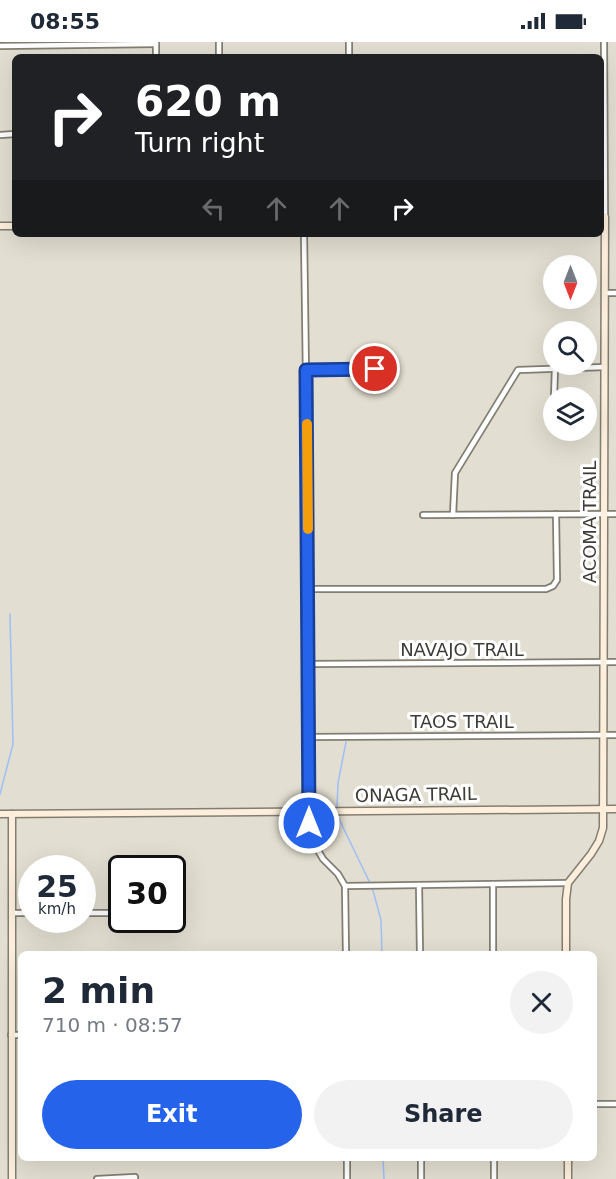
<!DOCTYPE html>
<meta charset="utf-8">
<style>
:root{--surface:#fff;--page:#f2f2f3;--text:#1f2937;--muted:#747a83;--accent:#2563eb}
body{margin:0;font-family:"DejaVu Sans",sans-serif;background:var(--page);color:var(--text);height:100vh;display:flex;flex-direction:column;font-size:22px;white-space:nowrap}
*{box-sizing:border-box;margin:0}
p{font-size:20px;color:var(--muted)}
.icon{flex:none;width:33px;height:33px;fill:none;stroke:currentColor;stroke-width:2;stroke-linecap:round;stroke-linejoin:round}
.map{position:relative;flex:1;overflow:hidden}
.details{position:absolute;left:18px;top:909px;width:579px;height:210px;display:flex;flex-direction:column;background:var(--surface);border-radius:9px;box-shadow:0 6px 24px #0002}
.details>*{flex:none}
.banner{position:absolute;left:12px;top:12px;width:592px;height:183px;border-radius:9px;box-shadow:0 6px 24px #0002;background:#202124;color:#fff;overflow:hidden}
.needle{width:39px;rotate:180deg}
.tools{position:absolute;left:543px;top:213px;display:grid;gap:12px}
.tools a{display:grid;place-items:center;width:54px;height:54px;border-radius:50%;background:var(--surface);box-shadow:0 6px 24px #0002;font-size:30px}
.speed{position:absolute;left:18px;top:813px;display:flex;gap:12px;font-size:30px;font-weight:700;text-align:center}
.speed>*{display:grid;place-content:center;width:78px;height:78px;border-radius:50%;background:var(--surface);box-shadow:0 6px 24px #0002;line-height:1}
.speed small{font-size:15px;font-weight:400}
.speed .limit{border:3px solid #111;border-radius:9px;background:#fff;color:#111}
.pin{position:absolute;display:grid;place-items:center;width:51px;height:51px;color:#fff;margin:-26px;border:3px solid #fff;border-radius:50%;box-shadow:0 2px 6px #0007}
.me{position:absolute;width:66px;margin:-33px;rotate:0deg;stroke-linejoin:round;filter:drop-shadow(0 0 4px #0008)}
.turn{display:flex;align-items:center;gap:21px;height:126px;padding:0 24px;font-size:27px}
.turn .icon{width:78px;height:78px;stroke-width:2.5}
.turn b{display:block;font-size:42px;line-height:51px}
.lanes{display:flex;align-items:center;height:57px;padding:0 24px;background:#0003;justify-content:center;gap:30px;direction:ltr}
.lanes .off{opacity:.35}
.round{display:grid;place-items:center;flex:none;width:63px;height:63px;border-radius:32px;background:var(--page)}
.head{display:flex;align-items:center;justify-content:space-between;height:102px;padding:0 24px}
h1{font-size:36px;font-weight:800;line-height:45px}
.button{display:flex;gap:12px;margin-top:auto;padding:12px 24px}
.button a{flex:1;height:69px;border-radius:36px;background:var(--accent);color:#fff;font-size:24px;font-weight:800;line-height:69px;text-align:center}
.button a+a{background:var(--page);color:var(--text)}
.status{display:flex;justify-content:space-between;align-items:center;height:42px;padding:0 30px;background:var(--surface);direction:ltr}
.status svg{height:16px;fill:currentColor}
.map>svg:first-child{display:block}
</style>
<div class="status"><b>08:55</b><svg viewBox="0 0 49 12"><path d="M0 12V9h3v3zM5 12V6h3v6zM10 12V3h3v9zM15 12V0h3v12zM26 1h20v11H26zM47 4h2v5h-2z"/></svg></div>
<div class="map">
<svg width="616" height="1137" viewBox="0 0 616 1137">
<rect width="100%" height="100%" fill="#e2ded1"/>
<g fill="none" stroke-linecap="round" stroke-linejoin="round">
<!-- stream -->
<g stroke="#9ebff7" stroke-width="1.5">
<path d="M0,752L13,702L10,572"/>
<path d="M337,766L338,741L346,700"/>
<path d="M339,777L370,841"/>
<path d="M372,845L381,878L382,912"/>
<path d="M383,1116L384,1137"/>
</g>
<!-- street casing -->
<g stroke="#827e72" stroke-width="8">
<g id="street">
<path d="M219,0V15"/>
<path d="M349,0V15"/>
<path d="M604,0L605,175"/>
<path d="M0,4L156,2"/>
<path d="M156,15V0"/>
<path d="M0,93L15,92"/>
<path d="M304,192L309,547V793L323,817L338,832L345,844L346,912"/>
<path d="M605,251H616"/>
<path d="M306,328L375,327"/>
<path d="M554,356L555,326"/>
<path d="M423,473L616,472"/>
<path d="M453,473L455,431L518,328L605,325"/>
<path d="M309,547H546L553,544L557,538L556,472"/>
<path d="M309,622L616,620"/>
<path d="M309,695L616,693"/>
<path d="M493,842V912"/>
<path d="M419,843L420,912"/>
<path d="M345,844L568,841"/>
<path d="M12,871H32"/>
<path d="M82,871H122"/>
<path d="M11,993H21"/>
<path d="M594,1062H616"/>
<path d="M347,1116V1137"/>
<path d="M421,1116V1137"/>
<path d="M494,1116V1137"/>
<path d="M97,1137L135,1135V1137"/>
</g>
</g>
<!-- secondary casing -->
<g stroke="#827e72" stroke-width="9">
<g id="secondary">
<path d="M0,184H15"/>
<path d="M0,772L616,767"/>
<path d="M566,912V857L568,841L591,812L599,799L603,786L605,175H602"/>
<path d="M568,1116V1137"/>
<path d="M12,1137V772"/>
</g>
</g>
<!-- street -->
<use href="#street" stroke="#fff" stroke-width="4.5"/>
<!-- secondary -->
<use href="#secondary" stroke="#fdefdb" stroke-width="6"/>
</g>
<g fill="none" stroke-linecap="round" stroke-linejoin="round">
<!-- route casing -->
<g stroke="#184099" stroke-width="15">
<path id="route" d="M309,781L306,328L375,327"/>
</g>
<!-- route -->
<use href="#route" stroke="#2563eb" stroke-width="10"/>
<!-- slow -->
<path stroke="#f59e0b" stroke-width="10" d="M307,382L308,487"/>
</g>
<g text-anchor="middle" stroke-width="6" stroke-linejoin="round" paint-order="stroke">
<!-- street labels -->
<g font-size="18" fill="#3d3c37" stroke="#fff">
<text transform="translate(590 480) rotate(-90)" y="6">ACOMA TRAIL</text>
<text x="462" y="614">NAVAJO TRAIL</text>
<text x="462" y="686">TAOS TRAIL</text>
<text transform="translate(416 753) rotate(-1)" y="6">ONAGA TRAIL</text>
</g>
</g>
</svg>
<div class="tools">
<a><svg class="needle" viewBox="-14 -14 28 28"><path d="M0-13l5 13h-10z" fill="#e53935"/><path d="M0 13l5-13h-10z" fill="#747a83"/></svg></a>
<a><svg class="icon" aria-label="search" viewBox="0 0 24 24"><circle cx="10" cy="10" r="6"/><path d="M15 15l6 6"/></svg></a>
<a><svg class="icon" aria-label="layers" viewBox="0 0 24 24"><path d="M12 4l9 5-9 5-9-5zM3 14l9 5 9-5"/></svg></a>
</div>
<div class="speed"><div>25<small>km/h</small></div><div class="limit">30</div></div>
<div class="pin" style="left:375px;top:327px;background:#d93025"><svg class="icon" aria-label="arrive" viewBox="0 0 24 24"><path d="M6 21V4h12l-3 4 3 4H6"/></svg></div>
<svg class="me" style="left:309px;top:781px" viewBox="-20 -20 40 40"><circle r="17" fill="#2563eb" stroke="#fff" stroke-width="3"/><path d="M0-11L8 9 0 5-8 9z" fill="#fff"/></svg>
<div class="banner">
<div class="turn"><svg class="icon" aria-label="right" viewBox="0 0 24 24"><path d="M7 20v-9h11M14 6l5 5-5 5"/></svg><div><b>620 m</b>Turn right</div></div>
<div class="lanes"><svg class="icon off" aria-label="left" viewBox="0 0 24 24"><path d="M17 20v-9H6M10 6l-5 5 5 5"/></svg><svg class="icon off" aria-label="ahead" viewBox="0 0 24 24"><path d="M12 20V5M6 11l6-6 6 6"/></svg><svg class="icon off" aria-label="ahead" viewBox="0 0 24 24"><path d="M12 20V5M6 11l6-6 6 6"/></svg><svg class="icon" aria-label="right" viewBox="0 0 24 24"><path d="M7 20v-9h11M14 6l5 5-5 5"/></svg></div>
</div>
<section class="details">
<div class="head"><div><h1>2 min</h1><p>710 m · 08:57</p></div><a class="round"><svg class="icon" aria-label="close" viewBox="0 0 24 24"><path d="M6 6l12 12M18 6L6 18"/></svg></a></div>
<div class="button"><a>Exit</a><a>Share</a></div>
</section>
</div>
